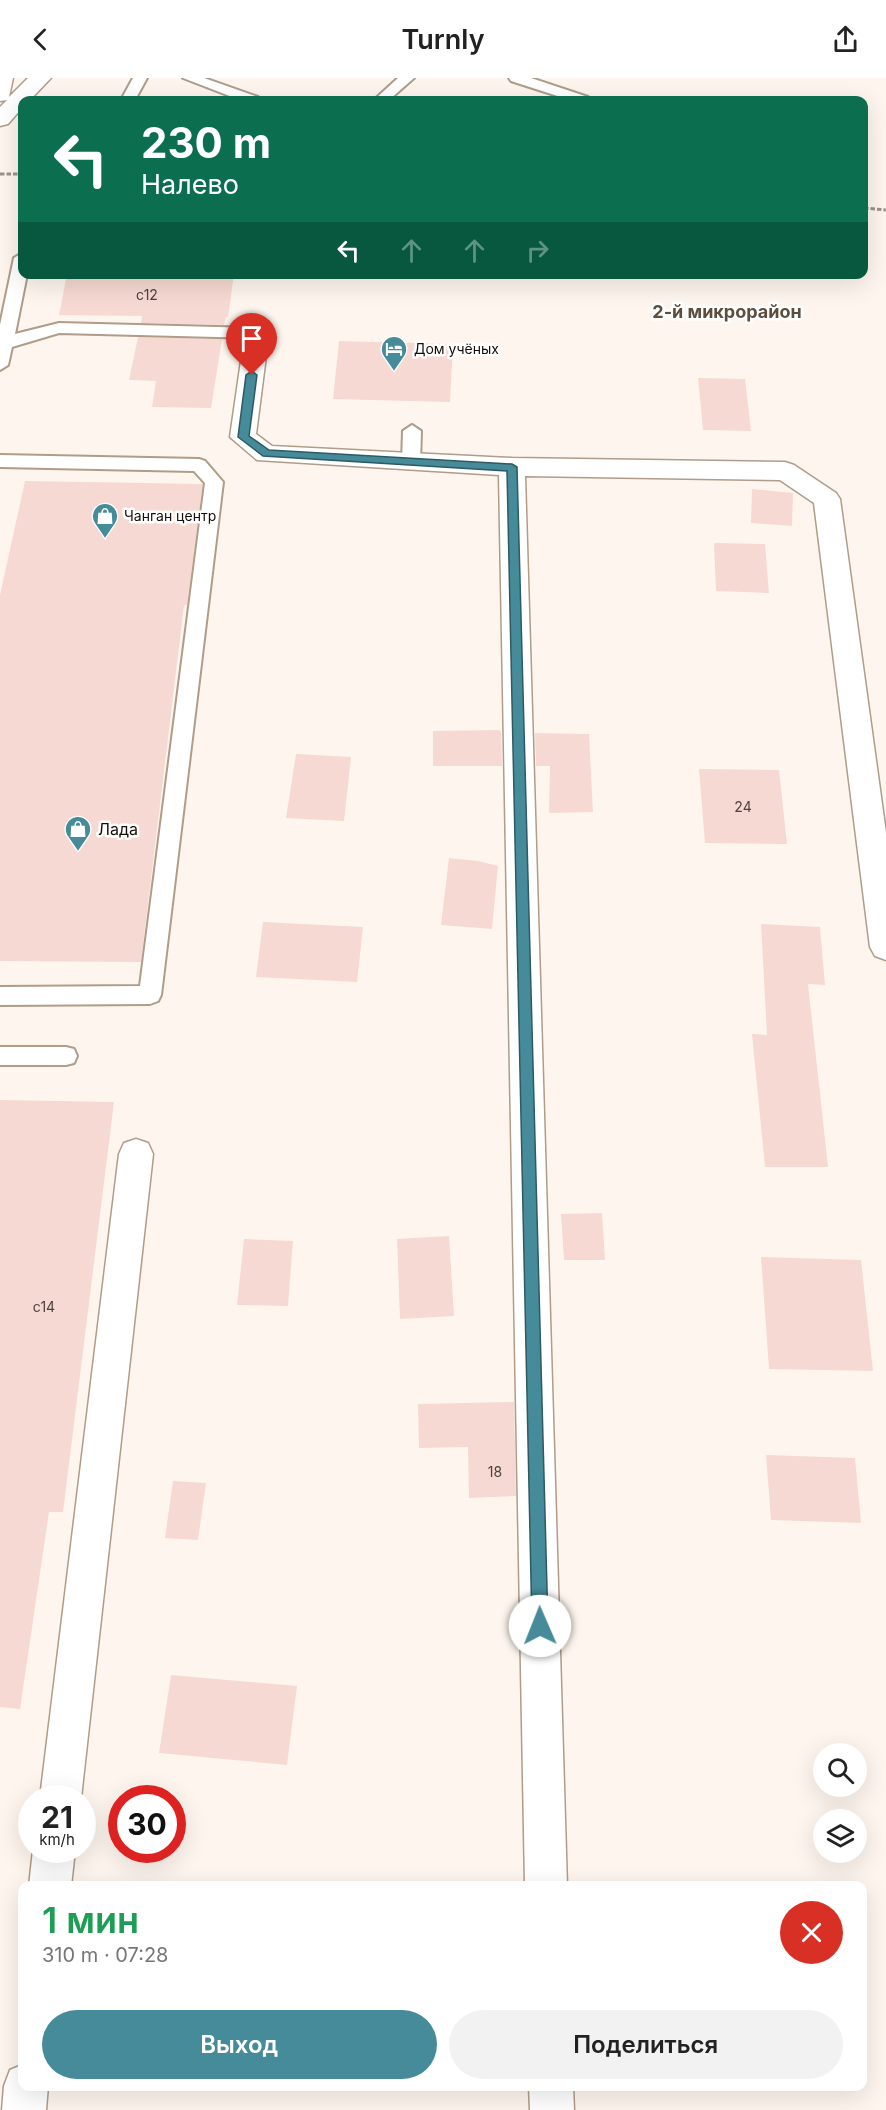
<!DOCTYPE html>
<html lang="ru">
<meta charset="utf-8">
<style>
:root{--surface:#fff;--page:#f2f2f2;--text:#222;--muted:#767676;--accent:#468b99}
body{margin:0;font-family:Inter,sans-serif;background:var(--page);color:var(--text);height:100vh;display:flex;flex-direction:column;font-size:22px;white-space:nowrap}
*{box-sizing:border-box;margin:0}
p{font-size:20px;color:var(--muted)}
.icon{flex:none;width:33px;height:33px;fill:none;stroke:currentColor;stroke-width:2;stroke-linecap:round;stroke-linejoin:round}
.map{position:relative;flex:1;overflow:hidden}
.sheet{position:absolute;left:18px;top:1803px;width:849px;height:210px;display:flex;flex-direction:column;background:var(--surface);border-radius:12px;box-shadow:0 6px 24px #0002}
.sheet>*{flex:none}
.top-card{position:absolute;left:18px;top:18px;width:850px;height:183px;border-radius:12px;box-shadow:0 6px 24px #0002;background:#0b6e4f;color:#fff;overflow:hidden}
.fabs{position:absolute;left:813px;top:1665px;display:grid;gap:12px}
.fabs a{display:grid;place-items:center;width:54px;height:54px;border-radius:50%;background:var(--surface);box-shadow:0 6px 24px #0002;font-size:30px}
.speed{position:absolute;left:18px;top:1707px;display:flex;gap:12px;font-size:30px;font-weight:700;text-align:center}
.speed>*{display:grid;place-content:center;width:78px;height:78px;border-radius:50%;background:var(--surface);box-shadow:0 6px 24px #0002;line-height:1}
.speed small{font-size:15px;font-weight:400}
.speed .limit{border:9px solid #d22;background:#fff;color:#111}
.pin{position:absolute;display:grid;place-items:center;width:51px;height:51px;color:#fff;margin:-62px -26px;border-radius:50% 50% 50% 0;rotate:-45deg;box-shadow:0 0 6px #0007}
.pin .icon{rotate:45deg}
.me{position:absolute;width:66px;margin:-33px;rotate:359deg;stroke-linejoin:round;filter:drop-shadow(0 0 4px #0008)}
.turn{display:flex;align-items:center;gap:21px;height:126px;padding:0 24px;font-size:27px}
.turn .icon{width:78px;height:78px;stroke-width:2.5}
.turn b{display:block;font-size:42px;line-height:51px}
.lanes{display:flex;align-items:center;height:57px;padding:0 24px;background:#0003;justify-content:center;gap:30px;direction:ltr}
.lanes .off{opacity:.35}
.round{display:grid;place-items:center;flex:none;width:63px;height:63px;border-radius:32px;background:var(--page)}
.summary{display:flex;align-items:center;justify-content:space-between;height:102px;padding:0 24px}
h1{font-size:36px;font-weight:600;line-height:45px;color:#1e9e55}
.cta{display:flex;gap:12px;margin-top:auto;padding:12px 24px}
.cta a{flex:1;height:69px;border-radius:36px;background:var(--accent);color:#fff;font-size:24px;font-weight:600;line-height:69px;text-align:center}
.cta a+a{background:var(--page);color:var(--text)}
header{display:flex;justify-content:space-between;align-items:center;height:78px;padding:0 24px;background:var(--surface);font-size:27px;font-weight:600}
.map>svg:first-child{display:block}
</style>
<header><svg class="icon" aria-label="back" viewBox="0 0 24 24"><path d="M15 5l-7 7 7 7"/></svg>Turnly<svg class="icon" aria-label="share" viewBox="0 0 24 24"><path d="M12 15V3M7 8l5-5 5 5M5 13v7h14v-7"/></svg></header>
<div class="map">
<svg width="886" height="2032" viewBox="0 0 886 2032">
<rect width="100%" height="100%" fill="#fef6ee"/>
<!-- building -->
<g fill="#f6d9d2">
<path d="M67,196H234L228,239H226L224,247L141,245L142,238L59,237Z"/>
<path d="M138,259L222,261L211,330L152,329L156,303L129,302Z"/>
<path d="M339,263L453,266L450,324L333,321Z"/>
<path d="M698,300L745,301L751,353L703,352Z"/>
<path d="M25,403L203,406L187,527H184L141,884L0,883V517Z"/>
<path d="M752,411L793,415L792,448L751,445Z"/>
<path d="M714,465L765,466L769,515L716,513Z"/>
<path d="M499,652L501,654L502,688H433V653Z"/>
<path d="M535,655L589,656L593,734L549,735L550,688H536Z"/>
<path d="M296,676L351,679L344,743L286,740Z"/>
<path d="M699,691L779,692L787,766L705,765Z"/>
<path d="M449,780L478,783L498,788L492,851L441,847Z"/>
<path d="M263,844L363,849L357,904L256,899Z"/>
<path d="M761,846L820,849L825,907L808,906L828,1089H765L752,956L767,957Z"/>
<path d="M0,1022L114,1024L63,1434H49L20,1631L0,1629Z"/>
<path d="M602,1135L605,1182H564L561,1136Z"/>
<path d="M449,1158L454,1238L400,1241L397,1161Z"/>
<path d="M244,1161L293,1163L288,1228L237,1227Z"/>
<path d="M761,1179L861,1182L873,1293L769,1291Z"/>
<path d="M514,1324L516,1418L469,1420L468,1369L419,1370L418,1326Z"/>
<path d="M766,1377L855,1380L861,1445L771,1442Z"/>
<path d="M173,1403L206,1405L198,1462L165,1460Z"/>
<path d="M171,1597L297,1608L287,1687L159,1675Z"/>
</g>
<g fill="none" stroke-linecap="round" stroke-linejoin="round">
<!-- lane casing -->
<g stroke="#af9c89" stroke-width="4">
<g id="lane">
<path d="M133,0H147L135,22H121Z"/>
<path d="M183,0H204L258,19L260,22H240Z"/>
<path d="M398,0H414L389,22H374Z"/>
<path d="M509,0H531L588,19L590,22H570L511,3Z"/>
<path d="M22,175V196H27L15,256L59,245L257,250L265,255L257,260L59,255L12,269L8,287L0,292V247L14,180Z"/>
<path d="M412,347L421,353L420,384L411,390L402,384L403,353Z"/>
<path d="M0,377L199,381L205,383L223,404L161,917L158,923L150,926L0,927V909L140,908L205,405L194,393L0,389Z"/>
<path d="M0,969H66L74,971L77,978L74,985L66,987H0Z"/>
</g>
</g>
<!-- street casing -->
<g stroke="#af9c89" stroke-width="3">
<g id="street">
<path d="M257,247L266,250L269,255L256,356L272,368L512,380L785,384L794,387L836,415L840,421L886,755V882L875,878L870,869L814,425L780,402L525,398L567,1808H525L499,397L257,382L230,359L245,255L248,250Z"/>
<path d="M136,1061L148,1065L153,1076L81,1720H40L119,1076L124,1065Z"/>
<path d="M33,1772H75L71,1808H29Z"/>
<path d="M22,1987V2008H48L46,2032H2L4,2008L10,1992Z"/>
<path d="M529,2008H573L574,2032H530Z"/>
</g>
</g>
<!-- primary casing -->
<g stroke="#af9c89" stroke-width="3">
<path id="primary" d="M0,0H13L9,19L28,0H51L30,22H22V30L8,46L0,48V29L7,22L0,23Z"/>
</g>
<!-- path -->
<g stroke="#9a928b" stroke-width="3" stroke-dasharray="4.5 2" stroke-linecap="butt">
<path d="M0,96H22"/>
<path d="M864,130L886,132"/>
</g>
<!-- lane -->
<use href="#lane" fill="#fff" fill-rule="evenodd"/>
<!-- street -->
<use href="#street" fill="#fff" fill-rule="evenodd"/>
<!-- primary -->
<use href="#primary" fill="#fff" fill-rule="evenodd"/>
</g>
<!-- route -->
<path fill="#468b99" stroke="#2e5a63" stroke-width="1.5" d="M252,293L257,297L249,358L269,372L512,386L517,389L548,1548L546,1553L540,1556L534,1553L532,1548L507,393L263,378L238,359L246,297Z"/>
<!-- icons -->
<defs>
<g id="hotel-pin" transform="scale(1.35)"><path d="M0 17L-7.5 6A9.5 9.5 0 1 1 7.5 6Z" fill="#468b99" stroke="#fff"/><path d="M-6-4.5h1.5V1H6V5H4.5V3h-9V5H-6ZM-4 0a1.8 1.8 0 1 1 3.6 0ZM.5 0V-2.5h3Q6-2.5 6 0Z" fill="#fff"/></g>
<g id="shop-pin" transform="scale(1.35)"><path d="M0 17L-7.5 6A9.5 9.5 0 1 1 7.5 6Z" fill="#468b99" stroke="#fff"/><path d="M-5-2.5h2.3a2.7 3.5 0 0 1 5.4 0H5L5.5 6h-11ZM-1.5-2.5h3a1.5 2.3 0 0 0-3 0Z" fill="#fff"/></g>
</defs>
<g fill-rule="evenodd">
<use href="#hotel-pin" x="394" y="271"/>
<use href="#shop-pin" x="105" y="438"/>
<use href="#shop-pin" x="78" y="751"/>
</g>
<g text-anchor="middle" stroke-width="5" stroke-linejoin="round" paint-order="stroke">
<!-- number labels -->
<g font-size="14" fill="#4d413a">
<text x="147" y="222">с12</text>
<text x="743" y="734">24</text>
<text x="44" y="1234">с14</text>
<text x="495" y="1399">18</text>
</g>
<!-- far-poi labels -->
<g font-size="14" fill="#150e08" stroke="#fff" text-anchor="start">
<text x="414" y="276">Дом учёных</text>
<text x="124" y="443">Чанган центр</text>
</g>
<!-- poi labels -->
<g font-size="16" fill="#150e08" stroke="#fff" text-anchor="start">
<text x="98" y="757">Лада</text>
</g>
<!-- far-district labels -->
<g font-size="18" font-weight="bold" fill="#5e4d3d" stroke="#fff">
<text x="727" y="240">2-й микрорайон</text>
</g>
</g>
</svg>
<div class="fabs">
<a><svg class="icon" aria-label="search" viewBox="0 0 24 24"><circle cx="10" cy="10" r="6"/><path d="M15 15l6 6"/></svg></a>
<a><svg class="icon" aria-label="layers" viewBox="0 0 24 24"><path d="M12 4l9 5-9 5-9-5zM3 14l9 5 9-5"/></svg></a>
</div>
<div class="speed"><div>21<small>km/h</small></div><div class="limit">30</div></div>
<div class="pin" style="left:252px;top:297px;background:#d93025"><svg class="icon" aria-label="arrive" viewBox="0 0 24 24"><path d="M6 21V4h12l-3 4 3 4H6"/></svg></div>
<svg class="me" style="left:540px;top:1548px" viewBox="-20 -20 40 40"><circle r="19" fill="#fff"/><path d="M0-13L10 11 0 6-10 11z" fill="#468b99"/></svg>
<div class="top-card">
<div class="turn"><svg class="icon" aria-label="left" viewBox="0 0 24 24"><path d="M17 20v-9H6M10 6l-5 5 5 5"/></svg><div><b>230 m</b>Налево</div></div>
<div class="lanes"><svg class="icon" aria-label="left" viewBox="0 0 24 24"><path d="M17 20v-9H6M10 6l-5 5 5 5"/></svg><svg class="icon off" aria-label="ahead" viewBox="0 0 24 24"><path d="M12 20V5M6 11l6-6 6 6"/></svg><svg class="icon off" aria-label="ahead" viewBox="0 0 24 24"><path d="M12 20V5M6 11l6-6 6 6"/></svg><svg class="icon off" aria-label="right" viewBox="0 0 24 24"><path d="M7 20v-9h11M14 6l5 5-5 5"/></svg></div>
</div>
<section class="sheet">
<div class="summary"><div><h1>1 мин</h1><p>310 m · 07:28</p></div><a class="round" style="background:#d93025;color:#fff"><svg class="icon" aria-label="close" viewBox="0 0 24 24"><path d="M6 6l12 12M18 6L6 18"/></svg></a></div>
<div class="cta"><a>Выход</a><a>Поделиться</a></div>
</section>
</div>
